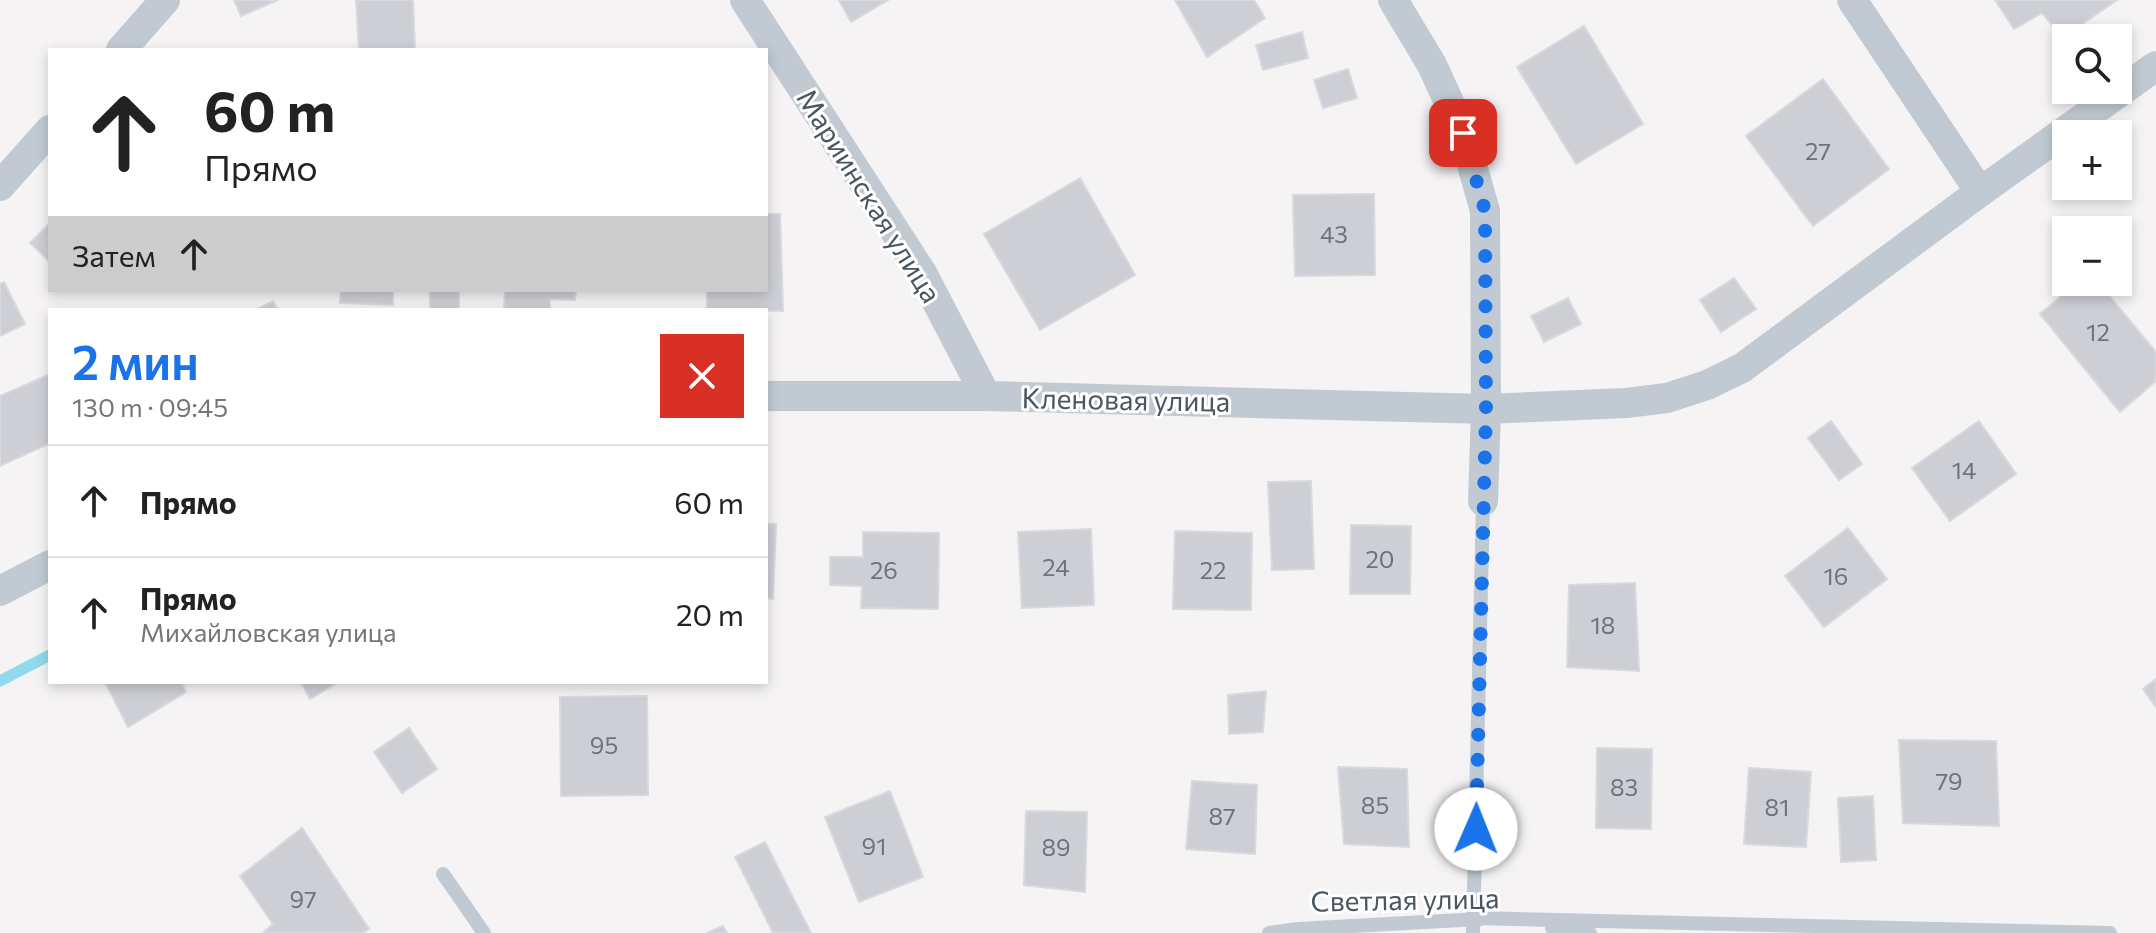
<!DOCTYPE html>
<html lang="ru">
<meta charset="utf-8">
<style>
:root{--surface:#fff;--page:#f6f6f6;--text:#222;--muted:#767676;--line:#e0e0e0;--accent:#1a73e8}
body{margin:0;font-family:Commissioner,sans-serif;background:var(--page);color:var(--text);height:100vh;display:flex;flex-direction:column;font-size:30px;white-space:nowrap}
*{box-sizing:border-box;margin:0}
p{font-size:26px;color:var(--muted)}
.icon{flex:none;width:44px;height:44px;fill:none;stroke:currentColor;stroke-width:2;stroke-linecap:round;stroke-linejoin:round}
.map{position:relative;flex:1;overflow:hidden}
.details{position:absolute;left:48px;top:308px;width:720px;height:376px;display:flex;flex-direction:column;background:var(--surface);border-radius:0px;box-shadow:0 4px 12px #0003}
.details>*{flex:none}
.banner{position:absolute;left:48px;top:48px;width:720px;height:244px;border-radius:0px;box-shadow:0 4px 12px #0003;background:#fff;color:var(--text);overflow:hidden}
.controls{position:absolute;left:2052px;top:24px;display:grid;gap:16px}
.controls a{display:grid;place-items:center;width:80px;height:80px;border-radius:0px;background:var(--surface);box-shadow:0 4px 12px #0003;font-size:40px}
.pin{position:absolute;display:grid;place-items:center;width:68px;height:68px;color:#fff;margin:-34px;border-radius:16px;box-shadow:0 4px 12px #0006}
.me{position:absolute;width:88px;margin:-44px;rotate:1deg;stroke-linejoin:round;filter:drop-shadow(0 0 6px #0008)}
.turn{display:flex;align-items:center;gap:28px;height:168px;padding:0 24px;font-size:36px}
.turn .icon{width:104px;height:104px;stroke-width:2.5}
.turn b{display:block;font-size:56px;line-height:68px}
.then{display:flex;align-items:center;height:76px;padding:0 24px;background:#0003;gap:16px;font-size:30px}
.round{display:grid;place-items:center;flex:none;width:84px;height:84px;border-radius:0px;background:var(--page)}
.summary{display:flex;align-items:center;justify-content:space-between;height:136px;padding:0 24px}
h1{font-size:48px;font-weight:600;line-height:60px;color:var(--accent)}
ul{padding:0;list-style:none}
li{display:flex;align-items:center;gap:24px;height:112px;padding:0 24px;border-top:2px solid var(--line)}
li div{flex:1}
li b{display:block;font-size:30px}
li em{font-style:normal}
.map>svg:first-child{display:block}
</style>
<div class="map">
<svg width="2156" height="933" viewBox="0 0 2156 933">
<rect width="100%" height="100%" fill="#f5f3f3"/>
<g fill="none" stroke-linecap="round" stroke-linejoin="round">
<!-- stream -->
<path stroke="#90daee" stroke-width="11" d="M0,681L50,655"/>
</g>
<!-- building -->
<g fill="#cdcfd5" stroke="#d7d9de" stroke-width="2">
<path d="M234,0H278L241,16Z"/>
<path d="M356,0H413L415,50H359Z"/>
<path d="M839,0H888L851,22Z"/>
<path d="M1175,0H1254L1265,18L1207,57Z"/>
<path d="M1995,0H2117L2062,38L2042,13L2014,29Z"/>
<path d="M1584,26L1643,124L1576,164L1517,67Z"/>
<path d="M1302,32L1308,58L1263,70L1256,45Z"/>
<path d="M1348,69L1357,98L1323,108L1314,80Z"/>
<path d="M1823,79L1889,169L1813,226L1746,136Z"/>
<path d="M1080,178L1135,275L1040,330L984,234Z"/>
<path d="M1374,194L1375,275L1295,276L1293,195Z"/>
<path d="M766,214H780L783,311L707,310V290H766Z"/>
<path d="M50,223V262L30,243Z"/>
<path d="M1734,278L1756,309L1721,332L1700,300Z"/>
<path d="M4,282L25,324L0,336V284Z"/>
<path d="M2078,282H2098L2156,352V381L2120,412L2040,314Z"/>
<path d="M341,290H393V305L340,303Z"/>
<rect x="430" y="290" width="29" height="20"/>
<path d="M505,290H576L575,300L550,299V310H504Z"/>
<path d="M1568,298L1581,324L1544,342L1531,316Z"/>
<path d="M273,301L278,310H256Z"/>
<path d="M50,374V443L0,466V396Z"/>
<path d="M1831,421L1862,464L1839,480L1808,438Z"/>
<path d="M1979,421L2016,474L1950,521L1912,468Z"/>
<path d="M1311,481L1314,569L1272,570L1268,482Z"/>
<path d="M766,524H776L773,599L766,598Z"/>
<path d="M1351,525L1411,526L1410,594H1350Z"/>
<path d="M1848,528L1887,579L1824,627L1785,576Z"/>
<path d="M1091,529L1094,605L1022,608L1018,532Z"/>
<path d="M1175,531L1252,533L1251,610L1173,609Z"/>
<path d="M863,532L939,533L938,609L861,608L862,586L830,585V557H863Z"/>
<path d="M1635,583L1639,671L1567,667L1569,585Z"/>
<path d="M2156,679V707L2143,689Z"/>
<path d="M105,682H181L186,692L128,727Z"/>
<path d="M301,682H338L310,699Z"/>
<path d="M1266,691L1263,732L1229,734L1228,695Z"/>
<path d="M647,696L648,795L561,796L560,697Z"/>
<path d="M409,728L437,769L402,793L374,752Z"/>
<path d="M1899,740L1996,741L1999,826L1903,823Z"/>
<path d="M1597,748L1652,749L1651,829L1596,828Z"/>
<path d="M1338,767L1407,769L1409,847L1344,844Z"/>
<path d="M1749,768L1811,772L1806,847L1744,844Z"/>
<path d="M1192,781L1257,785L1255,854L1186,849Z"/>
<path d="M890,791L923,877L859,902L825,817Z"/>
<path d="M1873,796L1876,860L1841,862L1838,798Z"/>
<path d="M1026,811L1087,812L1085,892L1024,885Z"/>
<path d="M302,828L369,929L362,933H263L273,924L240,876Z"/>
<path d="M765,842L811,933H773L735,857Z"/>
<path d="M723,926L727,933H707Z"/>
</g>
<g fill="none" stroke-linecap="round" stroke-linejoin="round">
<!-- lane -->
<g stroke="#c1cad2" stroke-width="14">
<path d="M443,874L484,933"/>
<path d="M1474,918L2110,933"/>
<path d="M1552,928L1590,933"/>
<path d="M1269,933L1298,929L1480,919"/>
<path d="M1473,933L1483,501"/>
</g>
<!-- street -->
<g stroke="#c1cad2" stroke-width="30">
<path d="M745,0L922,273L986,396"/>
<path d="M1393,0L1432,65L1463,133L1485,211L1486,409L1483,501"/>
<path d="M1852,0L1980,192"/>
<path d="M121,50L165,0"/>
<path d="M0,186L50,130"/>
<path d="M766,396H986L1486,409L1626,403L1667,398L1707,385L1742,368L1980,192L2156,66"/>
<path d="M0,591L50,565"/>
</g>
</g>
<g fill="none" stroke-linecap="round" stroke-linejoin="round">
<!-- route -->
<path stroke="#1a73e8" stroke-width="14" stroke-dasharray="0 25.2" d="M1463,133L1485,211L1486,409L1476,829"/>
</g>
<g text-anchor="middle" stroke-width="6" stroke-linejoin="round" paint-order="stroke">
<!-- number labels -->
<g font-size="24" fill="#6b747e">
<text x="1818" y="160">27</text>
<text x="1334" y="243">43</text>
<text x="2098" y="341">12</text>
<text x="1964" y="479">14</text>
<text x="1380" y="568">20</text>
<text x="1056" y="576">24</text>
<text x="884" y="579">26</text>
<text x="1213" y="579">22</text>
<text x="1836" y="585">16</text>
<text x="1603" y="634">18</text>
<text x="604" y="754">95</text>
<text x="1949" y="790">79</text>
<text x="1624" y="796">83</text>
<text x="1375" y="814">85</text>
<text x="1777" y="816">81</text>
<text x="1222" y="825">87</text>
<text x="874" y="855">91</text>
<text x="1056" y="856">89</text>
<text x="303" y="908">97</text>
</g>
<!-- street labels -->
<g font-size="28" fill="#4a5661" stroke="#fff">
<text transform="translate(869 196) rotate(58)" y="10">Мариинская улица</text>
<text transform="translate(1126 400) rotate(1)" y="10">Кленовая улица</text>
<text transform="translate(1405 900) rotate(-1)" y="10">Светлая улица</text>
</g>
</g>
</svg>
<div class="controls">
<a><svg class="icon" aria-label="search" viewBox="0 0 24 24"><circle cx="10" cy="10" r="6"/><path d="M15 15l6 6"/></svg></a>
<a>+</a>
<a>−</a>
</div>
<div class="pin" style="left:1463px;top:133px;background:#d93025"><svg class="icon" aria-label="arrive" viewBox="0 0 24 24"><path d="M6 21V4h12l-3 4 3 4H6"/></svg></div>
<svg class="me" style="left:1476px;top:829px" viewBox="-20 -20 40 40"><circle r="19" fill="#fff"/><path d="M0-13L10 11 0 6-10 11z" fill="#1a73e8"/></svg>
<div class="banner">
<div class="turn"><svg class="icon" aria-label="ahead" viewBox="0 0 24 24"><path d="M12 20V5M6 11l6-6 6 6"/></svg><div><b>60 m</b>Прямо</div></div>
<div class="then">Затем<svg class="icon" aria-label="ahead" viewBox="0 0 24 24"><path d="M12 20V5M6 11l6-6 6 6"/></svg></div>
</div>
<section class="details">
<div class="summary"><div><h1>2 мин</h1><p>130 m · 09:45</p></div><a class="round" style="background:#d93025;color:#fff"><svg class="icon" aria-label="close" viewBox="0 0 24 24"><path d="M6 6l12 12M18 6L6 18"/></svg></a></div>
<ul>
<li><svg class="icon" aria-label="ahead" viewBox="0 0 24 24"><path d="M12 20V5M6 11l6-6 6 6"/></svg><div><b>Прямо</b></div><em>60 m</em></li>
<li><svg class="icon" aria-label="ahead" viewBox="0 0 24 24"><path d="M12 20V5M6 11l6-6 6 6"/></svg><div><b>Прямо</b><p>Михайловская улица</p></div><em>20 m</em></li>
</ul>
</section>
</div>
